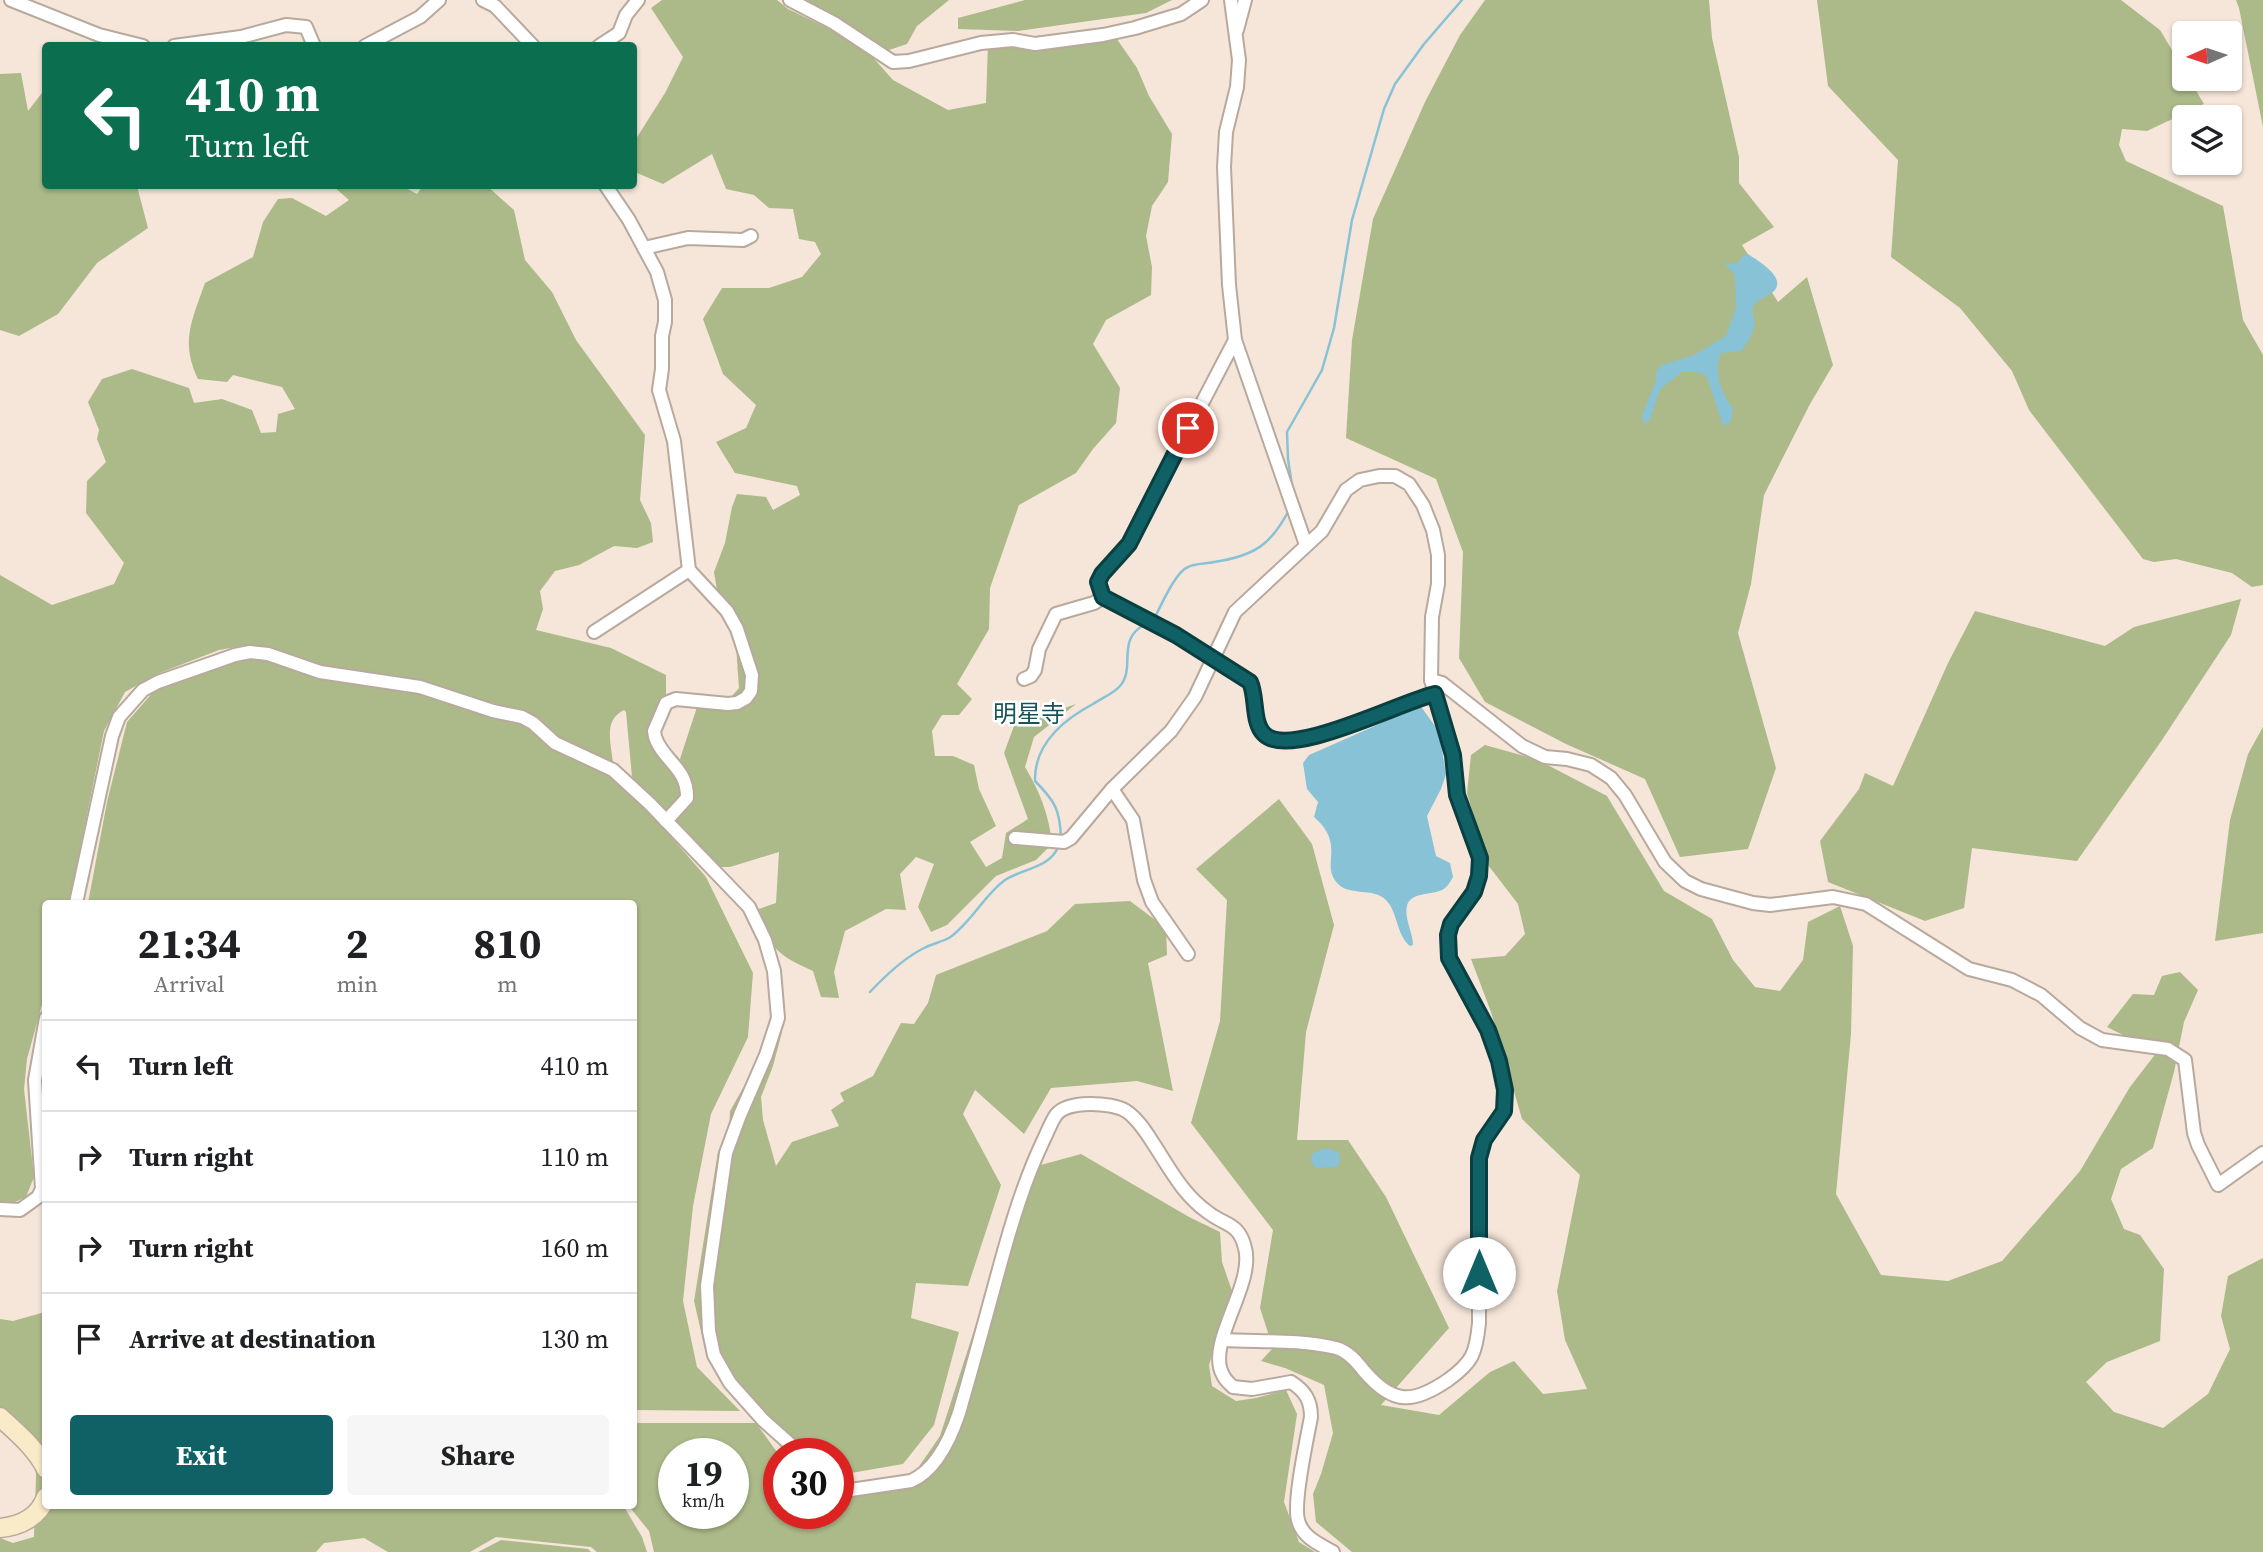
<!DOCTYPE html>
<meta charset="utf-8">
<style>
:root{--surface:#fff;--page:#f6f6f6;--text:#202124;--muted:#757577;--line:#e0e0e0;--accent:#106166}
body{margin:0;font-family:"Source Serif 4","Noto Sans JP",serif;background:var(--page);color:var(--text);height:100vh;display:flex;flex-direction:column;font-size:26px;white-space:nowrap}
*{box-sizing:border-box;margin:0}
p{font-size:23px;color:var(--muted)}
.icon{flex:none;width:38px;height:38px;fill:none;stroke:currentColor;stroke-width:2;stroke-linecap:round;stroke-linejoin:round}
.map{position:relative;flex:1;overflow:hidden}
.drawer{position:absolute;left:42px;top:900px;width:595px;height:609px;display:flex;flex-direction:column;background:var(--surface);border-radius:7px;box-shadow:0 2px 5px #0004}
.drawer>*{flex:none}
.hud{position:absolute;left:42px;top:42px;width:595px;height:147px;border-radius:7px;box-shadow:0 2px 5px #0004;background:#0b6e4f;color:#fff;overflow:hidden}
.needle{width:46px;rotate:267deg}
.buttons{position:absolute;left:2172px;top:21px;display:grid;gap:14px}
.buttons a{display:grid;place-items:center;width:70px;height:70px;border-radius:7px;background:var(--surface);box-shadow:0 2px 5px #0004;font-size:35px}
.speed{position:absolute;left:658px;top:1438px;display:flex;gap:14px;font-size:35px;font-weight:700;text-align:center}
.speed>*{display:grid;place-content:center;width:91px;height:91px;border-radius:50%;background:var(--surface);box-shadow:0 2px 5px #0004;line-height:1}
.speed small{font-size:18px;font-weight:400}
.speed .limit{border:10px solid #d22;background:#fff;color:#111}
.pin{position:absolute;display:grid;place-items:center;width:60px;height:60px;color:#fff;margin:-30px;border:4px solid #fff;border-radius:50%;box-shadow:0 2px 7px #0007}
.me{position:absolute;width:77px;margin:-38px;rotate:0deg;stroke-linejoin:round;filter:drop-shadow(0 0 5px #0008)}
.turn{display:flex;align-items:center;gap:24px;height:147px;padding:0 28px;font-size:32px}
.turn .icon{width:91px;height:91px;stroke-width:2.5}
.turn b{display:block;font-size:49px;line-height:60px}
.eta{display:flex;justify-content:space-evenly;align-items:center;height:119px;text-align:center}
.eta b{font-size:42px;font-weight:700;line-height:49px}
.primary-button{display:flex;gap:14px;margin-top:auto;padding:14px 28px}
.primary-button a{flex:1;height:80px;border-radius:7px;background:var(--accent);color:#fff;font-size:28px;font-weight:700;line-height:80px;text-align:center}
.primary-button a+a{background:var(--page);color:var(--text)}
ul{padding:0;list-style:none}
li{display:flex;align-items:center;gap:21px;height:91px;padding:0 28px;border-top:2px solid var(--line)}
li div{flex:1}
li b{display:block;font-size:26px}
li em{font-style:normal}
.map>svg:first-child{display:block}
</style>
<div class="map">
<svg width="2263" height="1552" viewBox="0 0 2263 1552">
<rect width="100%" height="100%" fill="#f6e6d9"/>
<!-- forest -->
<g fill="#acb989" fill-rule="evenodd">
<path d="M662,0H777L788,9L848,38L869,53L893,80L948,110L986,103L988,43L1018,48L1112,32L1137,68L1149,96L1172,134L1168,182L1152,206L1146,236L1152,267L1151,295L1106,320L1093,344L1120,388L1116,423L1093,449L1076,473L1019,505L990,588L989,629L957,684L972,699L959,715H942L932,731L935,756H953L974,765L979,789L996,826L970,842L986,867L1002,858L1006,833L1028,819L1004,753L1014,726L1076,704L1034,737L1025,767C1040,792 1049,815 1052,844L1036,860L996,876L947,925L931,932L918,907L934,864L916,857L900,874L906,910L886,909L845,931L834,972L839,998L821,997L813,971C773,953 773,948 753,911L776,903L779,852L730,867H715L673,822C700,798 694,789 680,759L698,704H725L739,688L734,617L718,596L714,572L725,543L732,507L737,494L766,497L773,510L800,495L797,486L735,473L716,442L746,428L756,405L723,374L703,319L722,288H769L802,277L821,254L815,242L799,239L793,209L769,208L754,195L726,189L712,154L663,184L637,173L634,161V142L665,93L683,57L651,8Z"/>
<path d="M795,0H949L917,26L907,44L889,50L869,44Z"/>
<path d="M1025,0H1172L1146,13L1018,31L958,29V18Z"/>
<path d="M1485,0H1709L1712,38L1739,157V183L1774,227L1742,245L1778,302L1807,277L1833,365L1810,404L1764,495L1751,584L1738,633L1776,768L1748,849L1680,857L1645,779L1566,744L1485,702L1459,658L1463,552L1436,479L1346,438L1352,340L1373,219L1425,102L1460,35Z"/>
<path d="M1817,0H2121L2160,30L2184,70V79H2189L2204,104L2147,131L2122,129L2119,145L2126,161L2223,206L2243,320L2263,355V585L2252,587L2232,573L2176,559L2154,562L2143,559L2029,410L2012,371L1960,308L1891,257L1898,160L1828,86Z"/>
<path d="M2236,0H2263V127L2239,8Z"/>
<path d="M21,73L28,111L45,89L46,186H137L148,228L97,263L58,314L19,336L0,330V74Z"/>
<path d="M333,186H402L417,194L423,186H487L514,210L525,260L552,292L576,340L645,435L640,500L651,523L653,542L637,548L614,546L579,565L555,571L540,591L543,609L536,630L611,648L666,675V697L650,729L683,784L682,795L670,810H662L632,777L626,712L624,710C603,720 611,743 613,763L564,742L519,709H504L481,703L449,689L410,678L366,675L321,668L271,649L248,645L219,650L157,674L125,692L104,731L69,903H46L45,994L27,1059L24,1089L34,1177L26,1197L6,1206L0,1204V575L52,605L114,584L124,563L86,513L87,481L106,462L97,439L99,430L88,402L102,379L132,369L189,388L194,403L222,399L252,410L261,433L276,432L278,414L295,409L282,387L233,375L227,382L198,379C180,342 192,320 205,283L253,257L263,222L278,199L292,198L326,216L349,200Z"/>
<path d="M2241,599L2231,635L2162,740L2077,861L1972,848L1964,908L1925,921L1828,882L1820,841L1859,789L1865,773L1893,786L1948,663L1975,611L2105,646L2134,627Z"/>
<path d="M256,658L413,690L522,721L601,769L634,794L706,877L753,973L748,1037L711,1114L693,1206L683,1301L697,1367L740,1411L634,1410V903H88L107,802L127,722L155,690L231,661Z"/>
<path d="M2263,727V933L2215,941L2230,820L2248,754Z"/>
<path d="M1485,745L1538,760L1607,796L1664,891L1712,919L1733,960L1755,987L1780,991L1803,960L1808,922L1840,906L1853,946L1851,1034L1836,1194L1881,1275L1948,1281L2002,1261L2080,1171L2130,1087L2157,1052L2107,1027L2133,994L2154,995L2162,976L2180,972L2198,990L2184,1022L2174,1072L2153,1148L2121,1169L2111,1199L2124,1229L2140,1235L2164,1269L2160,1341L2107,1362L2086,1382L2114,1412L2163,1428L2208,1394L2230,1349L2221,1316L2228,1276L2263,1258V1552H1352L1316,1522L1313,1494L1321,1474L1333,1433L1324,1385L1285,1368L1261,1361L1273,1348L1260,1308L1273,1230L1191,1123L1220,1021L1227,900L1196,869L1279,799L1312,844L1334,925L1306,1032L1297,1140H1348L1386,1197L1449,1328L1381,1405L1439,1415L1490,1372L1514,1361L1543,1394L1587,1389L1565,1340L1557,1291L1580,1175L1522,1119L1491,1012L1471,959L1505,956L1525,934L1518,904L1488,865L1467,793L1471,755Z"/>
<path d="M1130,901L1166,928L1167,955L1148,963L1173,1091L1137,1081L1051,1088L1024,1134L975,1090L963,1114L1001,1185L968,1286L916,1283L911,1318L959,1332L934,1425L903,1464L851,1473L838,1471V1454H806L726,1380L703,1340L694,1301L718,1152L729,1131L730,1111L755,1067L771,1021L782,1032L773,1066L761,1097L763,1120L776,1166L792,1142L839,1126L831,1110L844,1101L840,1093L873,1076L901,1023L914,1024L928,1003L936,975L1047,931L1075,904Z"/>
<path d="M1081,1154L1189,1217L1220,1232L1222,1262L1232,1291L1209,1365L1212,1386L1236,1401L1256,1398L1286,1390L1297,1414L1284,1502L1299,1542L1315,1552H654L649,1531L628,1505H634V1423H756L779,1455V1514H838V1492L909,1481L940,1436L1026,1169ZM674,1454H733V1514H674Z"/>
<path d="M45,1312L46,1505H623L642,1537L647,1552H597L591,1547L496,1537L470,1552H388L364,1538L324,1543L316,1552H0V1538L13,1543L34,1537L36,1477L35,1451L0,1411V1319L13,1321Z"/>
<path d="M501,1540L588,1549L591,1552H478Z"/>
</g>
<!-- water -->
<g fill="#88c2d7">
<path d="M1748,254C1758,261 1787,277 1774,291C1767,298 1758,298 1752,308L1755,326L1749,340L1741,351L1721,353C1713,373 1721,392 1733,409L1731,422L1723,426L1707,377L1698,372H1682L1660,389L1650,420L1644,424L1642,415L1656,381V372L1662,365L1694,355L1726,336L1736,308L1735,275L1725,264L1737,263L1744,255Z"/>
<path d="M1418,707L1422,708L1435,726L1441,744L1446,774L1441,789L1427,816L1436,856L1450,863L1453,877C1450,882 1447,888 1442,890C1432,895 1410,892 1407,906C1404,918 1413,933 1413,945L1410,946C1396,935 1398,911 1385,899C1373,888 1350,896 1338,884C1319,864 1347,846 1314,817L1318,802L1307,789L1303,763L1309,755Z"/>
<path d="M1322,1149H1330L1339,1153L1340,1162L1336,1167L1316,1168L1311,1162L1312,1154Z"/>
</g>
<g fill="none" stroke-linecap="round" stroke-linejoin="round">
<!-- stream -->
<g stroke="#88c2d7" stroke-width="2.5">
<path d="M1292,486L1288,459L1287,432L1322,370L1334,328L1352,220L1384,109L1395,84L1424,44L1462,0"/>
<path d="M1153,621C1160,608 1175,572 1188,567C1195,563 1206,564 1214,562C1254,556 1271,545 1289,510"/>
<path d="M1061,838C1060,810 1055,801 1035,781C1034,744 1063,720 1093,704C1102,698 1113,694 1120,686C1136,668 1116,640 1144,625"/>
<path d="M870,992C885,976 904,958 924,948C932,944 941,942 949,938C972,922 983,896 1005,880C1021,869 1050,868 1058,847"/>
</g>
<!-- street casing -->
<g stroke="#b8a99d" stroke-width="16">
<g id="street">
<path d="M11,0L99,35L143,46"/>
<path d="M483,0L495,6L533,46"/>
<path d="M790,0L834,23L893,62L909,61L981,43L1013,40L1035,44L1103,35L1135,28L1181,14L1202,0"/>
<path d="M1231,0L1239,60L1237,87L1226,132L1224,167L1229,285L1235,340L1306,545"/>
<path d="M1237,30L1245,0"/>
<path d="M174,46L241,37L286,25L306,27L314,46"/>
<path d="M365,46L420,17L439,0"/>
<path d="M599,46L619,33L626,15L638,0"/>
<path d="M606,186L629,220L657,272L665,300V322L662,336V369L659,390L674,441L689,570L727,611L737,629L752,675L751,691L746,698L737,703L728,704L676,699L666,703L654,731L655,737C663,761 688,768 687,798L666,821"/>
<path d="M644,248L688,238L743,240L751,236"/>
<path d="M1235,340L1129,543L1102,574L1098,582L1103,597L1176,636L1250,682C1257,697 1252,722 1264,734C1289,760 1401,701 1435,694"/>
<path d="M594,632L689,570"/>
<path d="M1024,679L1031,676L1035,670L1039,649L1056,614L1094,603L1103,597"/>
<path d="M1431,680L1442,683L1522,746L1545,757L1567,759L1591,765L1611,778L1625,795L1665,862L1685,881L1701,889L1753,903L1770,905L1833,897L1866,904L1969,969L2012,980L2041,995L2080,1028L2102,1040L2168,1049L2185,1060L2194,1133L2198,1145L2218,1185L2263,1153"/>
<path d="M1112,789L1133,820L1144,880L1152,902L1188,954"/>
<path d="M1015,838L1064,842L1071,838L1112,789L1171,731L1195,697L1235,612L1322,531L1346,490L1360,480L1379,476H1395L1409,484L1423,505L1433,530L1438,555V584L1432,617L1431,680L1453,755L1457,795L1480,858L1479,876L1474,892L1451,924L1448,935L1449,958L1488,1030L1499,1061L1505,1090L1504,1111L1484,1140L1479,1158V1323C1476,1353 1473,1362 1448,1380C1413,1404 1393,1405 1364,1371C1357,1362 1348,1351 1336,1348C1300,1339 1260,1342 1223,1340"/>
<path d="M76,903L112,736L119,717L143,690L158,682L235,655L250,652L268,654L320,672L420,687L493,711L522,717L533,723L555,743L613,770L650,804L749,907L765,940L774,971L778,1018L766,1055L740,1115L726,1153L707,1286L709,1331L714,1355L730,1383L763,1420L801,1454"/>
<path d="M0,1209L20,1210L38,1197L42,1189L35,1080L46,1018"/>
<path d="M838,1490L844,1491L911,1481C936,1470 951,1437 959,1413C973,1365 986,1317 999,1269C1011,1225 1024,1181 1044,1139C1048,1131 1051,1122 1056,1115C1067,1100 1111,1102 1126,1111C1137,1118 1146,1132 1153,1143C1170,1169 1183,1195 1209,1213C1226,1226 1239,1223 1245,1248C1255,1285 1205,1344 1223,1375C1225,1380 1230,1384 1233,1387L1252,1389L1291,1382C1305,1391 1311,1400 1311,1417C1307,1439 1293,1501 1298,1520C1302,1537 1319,1544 1333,1552"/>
</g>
</g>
<!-- secondary casing -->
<g stroke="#b8a99d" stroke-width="21">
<g id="secondary">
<path d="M0,1417C16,1432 36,1448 46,1469"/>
<path d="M0,1528C20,1526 39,1517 46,1497"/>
</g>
</g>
<!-- street -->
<use href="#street" stroke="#fff" stroke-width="12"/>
<!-- secondary -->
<use href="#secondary" stroke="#f9eac8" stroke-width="18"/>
</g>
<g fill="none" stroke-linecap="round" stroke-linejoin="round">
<!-- route casing -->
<g stroke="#0a3f42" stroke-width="18">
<path id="route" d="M1188,428L1129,544L1102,574L1098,582L1103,597L1176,635L1250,682C1257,697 1252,722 1264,734C1289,760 1402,701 1435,694L1453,755L1457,795L1480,858L1479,876L1474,892L1451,924L1448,935L1449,958L1488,1030L1499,1061L1505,1090L1504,1111L1484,1140L1479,1158V1273"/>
</g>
<!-- route -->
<use href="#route" stroke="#106166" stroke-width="12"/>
</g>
<g text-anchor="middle" stroke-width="5" stroke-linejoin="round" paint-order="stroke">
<!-- quarter labels -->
<g font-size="24" fill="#175357" stroke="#fff">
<text x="1029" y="722">明星寺</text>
</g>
</g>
</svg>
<div class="buttons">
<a><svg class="needle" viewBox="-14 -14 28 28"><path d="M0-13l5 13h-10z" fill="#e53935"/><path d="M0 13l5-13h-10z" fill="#757577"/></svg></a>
<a><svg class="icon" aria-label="layers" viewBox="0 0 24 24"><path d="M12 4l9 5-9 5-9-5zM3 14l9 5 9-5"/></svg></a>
</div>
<div class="speed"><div>19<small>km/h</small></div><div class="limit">30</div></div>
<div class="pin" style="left:1188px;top:428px;background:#d93025"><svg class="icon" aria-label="arrive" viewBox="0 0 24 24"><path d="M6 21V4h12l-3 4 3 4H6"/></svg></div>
<svg class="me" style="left:1479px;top:1273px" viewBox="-20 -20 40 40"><circle r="19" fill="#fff"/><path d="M0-13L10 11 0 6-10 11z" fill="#106166"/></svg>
<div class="hud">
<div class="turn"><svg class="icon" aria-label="left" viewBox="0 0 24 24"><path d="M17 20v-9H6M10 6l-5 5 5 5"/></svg><div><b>410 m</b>Turn left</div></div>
</div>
<section class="drawer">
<div class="eta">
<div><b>21:34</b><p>Arrival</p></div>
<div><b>2</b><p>min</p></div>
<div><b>810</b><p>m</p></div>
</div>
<ul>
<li><svg class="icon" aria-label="left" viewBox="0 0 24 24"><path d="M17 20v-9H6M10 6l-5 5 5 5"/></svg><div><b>Turn left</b></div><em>410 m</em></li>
<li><svg class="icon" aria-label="right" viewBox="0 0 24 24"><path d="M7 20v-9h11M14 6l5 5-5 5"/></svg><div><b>Turn right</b></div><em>110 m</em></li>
<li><svg class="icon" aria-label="right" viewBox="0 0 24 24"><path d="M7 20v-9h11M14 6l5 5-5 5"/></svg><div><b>Turn right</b></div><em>160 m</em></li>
<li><svg class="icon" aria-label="arrive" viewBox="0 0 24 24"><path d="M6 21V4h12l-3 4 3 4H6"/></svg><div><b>Arrive at destination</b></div><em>130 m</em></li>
</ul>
<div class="primary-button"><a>Exit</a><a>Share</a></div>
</section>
</div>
